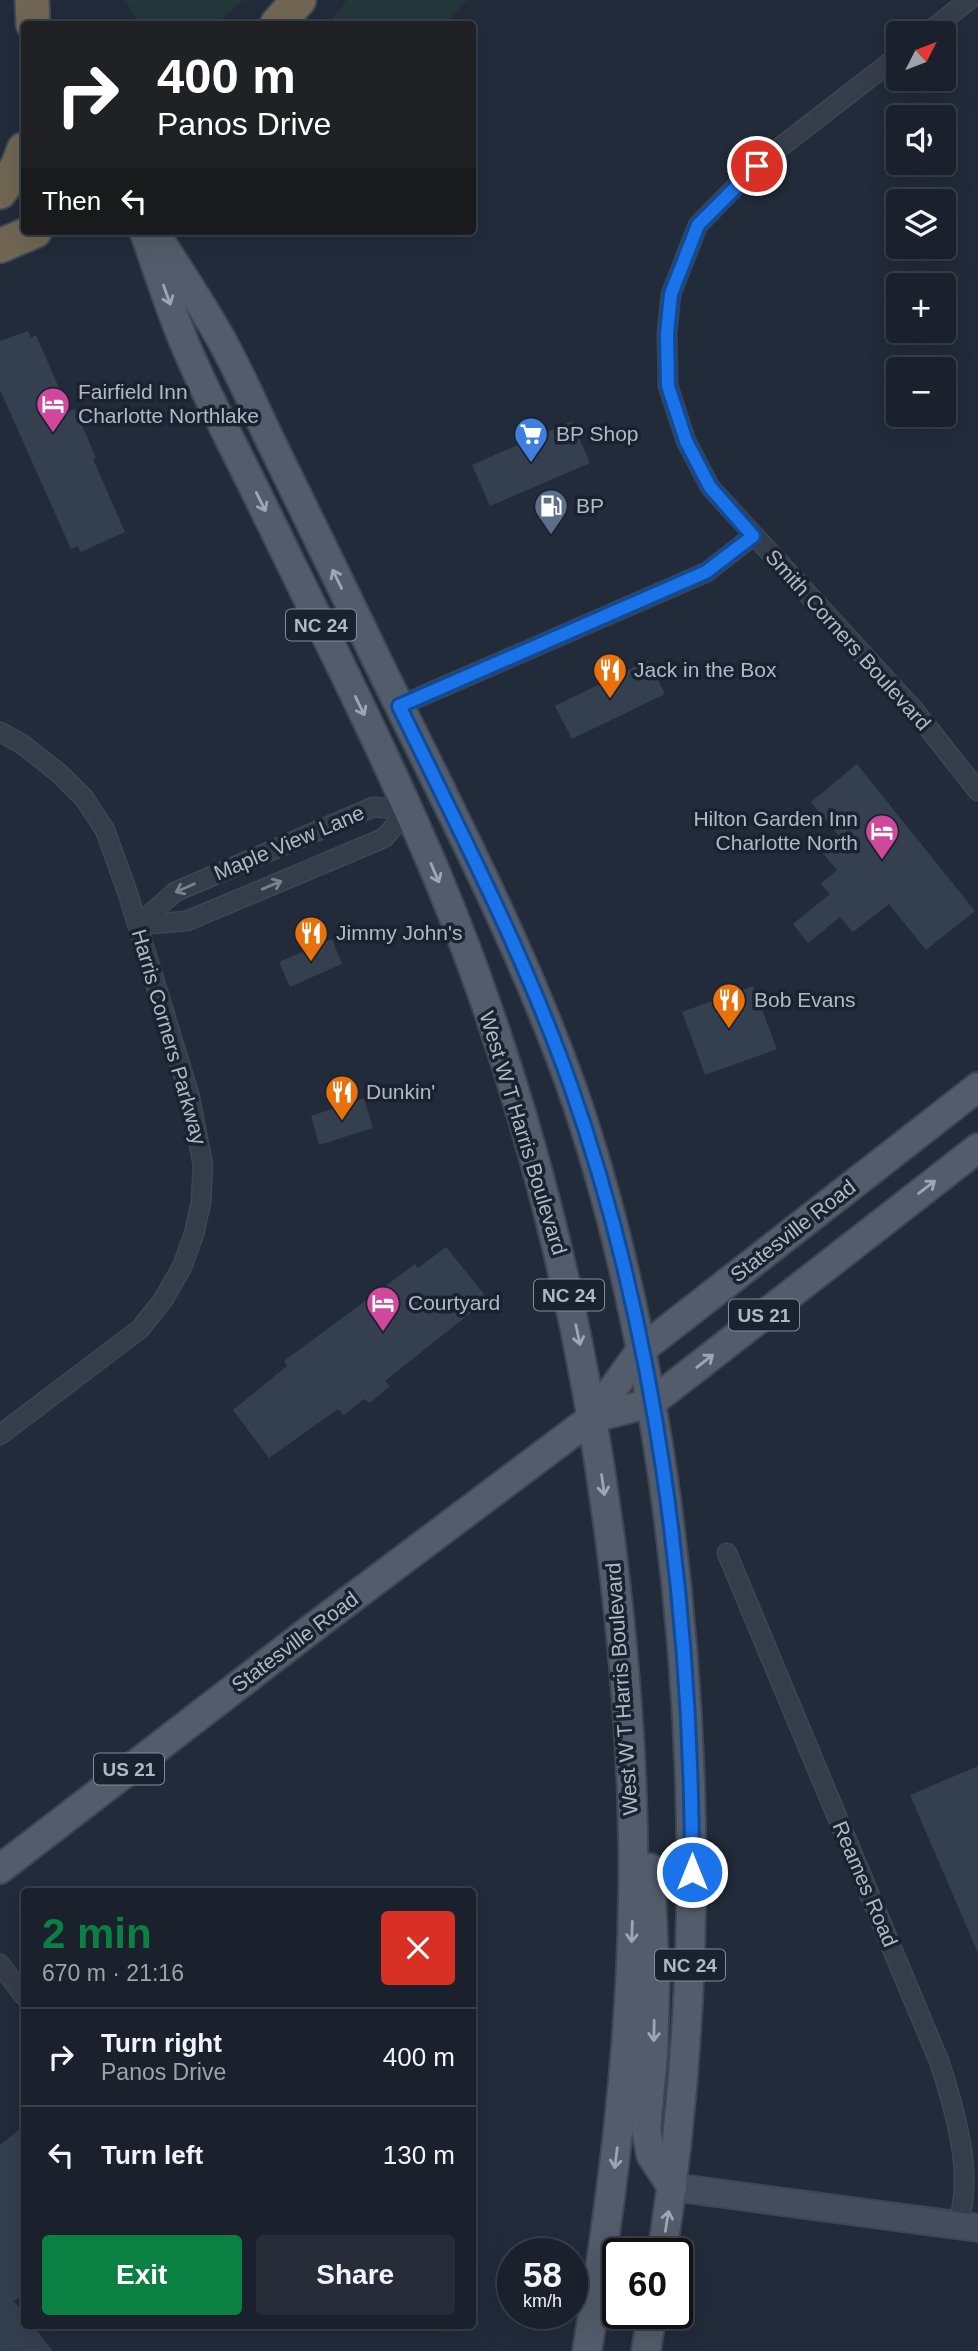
<!DOCTYPE html>
<meta charset="utf-8">
<style>
:root{--surface:#1a202c;--page:#272d38;--text:#f1f3f6;--muted:#9fa3a9;--line:#383e48;--accent:#0b8043}
body{margin:0;font-family:Helvetica,sans-serif;background:var(--page);color:var(--text);height:100vh;display:flex;flex-direction:column;font-size:26px;white-space:nowrap}
*{box-sizing:border-box;margin:0}
p{font-size:23px;color:var(--muted)}
.icon{flex:none;width:38px;height:38px;fill:none;stroke:currentColor;stroke-width:2;stroke-linecap:round;stroke-linejoin:round}
.map{position:relative;flex:1;overflow:hidden}
.panel{position:absolute;left:21px;top:1888px;width:455px;height:441px;display:flex;flex-direction:column;background:var(--surface);border-radius:7px;box-shadow:0 7px 28px #0002,0 0 0 2px var(--line)}
.panel>*{flex:none}
.banner{position:absolute;left:21px;top:21px;width:455px;height:214px;border-radius:7px;box-shadow:0 7px 28px #0002,0 0 0 2px var(--line);background:#202124;color:#fff;overflow:hidden}
.needle{width:46px;rotate:48deg}
.controls{position:absolute;left:886px;top:21px;display:grid;gap:14px}
.controls a{display:grid;place-items:center;width:70px;height:70px;border-radius:7px;background:var(--surface);box-shadow:0 7px 28px #0002,0 0 0 2px var(--line);font-size:35px}
.speed{position:absolute;left:497px;top:2238px;display:flex;gap:14px;font-size:35px;font-weight:700;text-align:center}
.speed>*{display:grid;place-content:center;width:91px;height:91px;border-radius:50%;background:var(--surface);box-shadow:0 7px 28px #0002,0 0 0 2px var(--line);line-height:1}
.speed small{font-size:18px;font-weight:400}
.speed .limit{border:4px solid #111;border-radius:10px;background:#fff;color:#111}
.pin{position:absolute;display:grid;place-items:center;width:60px;height:60px;color:#fff;margin:-30px;border:4px solid #fff;border-radius:50%;box-shadow:0 2px 7px #0007}
.me{position:absolute;width:77px;margin:-38px;rotate:0deg;stroke-linejoin:round;filter:drop-shadow(0 0 5px #0008)}
.turn{display:flex;align-items:center;gap:24px;height:147px;padding:0 21px;font-size:32px}
.turn .icon{width:91px;height:91px;stroke-width:2.5}
.turn b{display:block;font-size:49px;line-height:60px}
.then{display:flex;align-items:center;height:66px;padding:0 21px;background:#0003;gap:14px;font-size:26px}
.round{display:grid;place-items:center;flex:none;width:74px;height:74px;border-radius:7px;background:var(--page)}
.head{display:flex;align-items:center;justify-content:space-between;height:119px;padding:0 21px}
h1{font-size:42px;font-weight:600;line-height:52px;color:var(--accent)}
.cta{display:flex;gap:14px;margin-top:auto;padding:14px 21px}
.cta a{flex:1;height:80px;border-radius:7px;background:var(--accent);color:#fff;font-size:28px;font-weight:600;line-height:80px;text-align:center}
.cta a+a{background:var(--page);color:var(--text)}
ul{padding:0;list-style:none}
li{display:flex;align-items:center;gap:21px;height:98px;padding:0 21px;border-top:2px solid var(--line)}
li div{flex:1}
li b{display:block;font-size:26px}
li em{font-style:normal}
.map>svg:first-child{display:block}
</style>
<div class="map">
<svg width="978" height="2351" viewBox="0 0 978 2351">
<rect width="100%" height="100%" fill="#222b3a"/>
<!-- green -->
<g fill="#24373b">
<path d="M125,0H243L223,18L209,24H139Z"/>
<path d="M347,0H467L446,24H329Z"/>
</g>
<!-- building -->
<g fill="#343f50">
<path d="M28,331L31,338L36,335L69,411L75,409L96,458L93,459L125,532L81,552L78,546L71,549L0,390V341Z"/>
<path d="M572,421L590,463L490,506L472,465Z"/>
<path d="M648,660L665,694L572,739L555,706Z"/>
<path d="M857,764L975,911L926,950L889,904L853,932L840,917L808,943L793,924L830,894L821,884L837,870L821,851L839,836L811,802Z"/>
<path d="M332,939L342,964L290,987L279,962Z"/>
<path d="M753,986L777,1049L705,1075L682,1012Z"/>
<path d="M364,1098L373,1128L319,1145L311,1116Z"/>
<path d="M446,1247L488,1299L385,1381L390,1386L370,1403L364,1399L344,1415L338,1409L269,1458L233,1410L287,1366L284,1361L415,1264L418,1268Z"/>
<path d="M978,1766V1953L910,1795Z"/>
<path d="M24,2126V2293L14,2301L24,2314V2326H33L53,2351H0V2145Z"/>
</g>
<g fill="none" stroke-linecap="round" stroke-linejoin="round">
<!-- street casing -->
<g stroke="#3f4653" stroke-width="21">
<g id="street">
<path d="M927,33L969,0"/>
<path d="M898,56L756,166L698,225L671,294L667,333L668,386L686,441L710,487L914,710L978,791"/>
<path d="M399,706L707,572L753,536"/>
<path d="M0,732L22,744L60,774L84,798L105,830L128,894L189,1094L203,1165L201,1202L194,1234L182,1267L163,1300L140,1329L0,1435"/>
<path d="M138,925L175,892L373,807L408,810"/>
<path d="M138,925L187,921L377,841L385,837L408,810"/>
<path d="M727,1553L939,2061C951,2097 966,2148 964,2186C964,2199 961,2212 959,2225"/>
<path d="M0,1964L24,1996"/>
</g>
</g>
<!-- secondary casing -->
<g stroke="#3f4653" stroke-width="30">
<path id="secondary" d="M672,2187L978,2228"/>
</g>
<!-- primary casing -->
<g stroke="#3f4653" stroke-width="32">
<g id="primary">
<path d="M144,231C159,273 172,316 190,356C209,400 232,443 253,486C316,616 382,745 438,878C528,1095 583,1322 612,1554C626,1668 635,1783 633,1898C631,2051 612,2201 587,2351"/>
<path d="M159,239C180,272 202,305 221,339C240,373 255,409 272,444C307,515 341,585 375,656C443,796 517,936 570,1083C615,1210 643,1344 663,1477C700,1736 702,1996 662,2254"/>
<path d="M592,1418L651,1403L978,1148"/>
<path d="M650,1868L655,1984L653,2054L646,2130L651,2155L672,2187"/>
<path d="M0,1869L327,1617L592,1418L641,1350L978,1087"/>
<path d="M646,2351L652,2314"/>
</g>
</g>
<!-- highway casing -->
<g stroke="#404855" stroke-width="37">
<g id="highway">
<path d="M32,0L33,24"/>
<path d="M277,24L299,0"/>
<path d="M0,192L17,167L24,149"/>
<path d="M0,246L35,231"/>
</g>
</g>
<!-- street -->
<use href="#street" stroke="#363d4a" stroke-width="18"/>
<!-- secondary -->
<use href="#secondary" stroke="#444c5d" stroke-width="26"/>
<!-- primary -->
<use href="#primary" stroke="#535c6a" stroke-width="28"/>
<!-- highway -->
<use href="#highway" stroke="#706653" stroke-width="33"/>
</g>
<!-- one-way arrows -->
<defs><path id="oneway-shaft" d="M-6 0H5M1.5-3L5.5 0L1.5 3" fill="none" stroke-width="1.6" stroke-linecap="round" stroke-linejoin="round" transform="scale(1.75)"/></defs>
<g stroke="#9da6b4">
<use href="#oneway-shaft" transform="translate(167 295) rotate(70)"/>
<use href="#oneway-shaft" transform="translate(261 502) rotate(64)"/>
<use href="#oneway-shaft" transform="translate(337 579) rotate(-116)"/>
<use href="#oneway-shaft" transform="translate(360 706) rotate(64)"/>
<use href="#oneway-shaft" transform="translate(435 873) rotate(67)"/>
<use href="#oneway-shaft" transform="translate(927 1187) rotate(-38)"/>
<use href="#oneway-shaft" transform="translate(578 1335) rotate(78)"/>
<use href="#oneway-shaft" transform="translate(705 1361) rotate(-38)"/>
<use href="#oneway-shaft" transform="translate(603 1485) rotate(82)"/>
<use href="#oneway-shaft" transform="translate(632 1932) rotate(92)"/>
<use href="#oneway-shaft" transform="translate(654 2031) rotate(91)"/>
<use href="#oneway-shaft" transform="translate(616 2158) rotate(97)"/>
<use href="#oneway-shaft" transform="translate(667 2221) rotate(-81)"/>
</g>
<g stroke="#79818e">
<use href="#oneway-shaft" transform="translate(272 885) rotate(-23)"/>
<use href="#oneway-shaft" transform="translate(185 888) rotate(156)"/>
</g>
<g fill="none" stroke-linecap="round" stroke-linejoin="round">
<!-- route casing -->
<g stroke="#114b97" stroke-width="18">
<path id="route" d="M692,1872C692,1612 657,1330 570,1084C524,954 460,831 399,706L706,572L753,536L710,487L686,441L668,386L667,334L671,294L698,225L757,166"/>
</g>
<!-- route -->
<use href="#route" stroke="#1a73e8" stroke-width="12"/>
</g>
<!-- icons -->
<defs>
<g id="hotel-pin" transform="scale(1.75)"><path d="M0 17L-7.5 6A9.5 9.5 0 1 1 7.5 6Z" fill="#d1479c" stroke="#1b222f"/><path d="M-6-4.5h1.5V1H6V5H4.5V3h-9V5H-6ZM-4 0a1.8 1.8 0 1 1 3.6 0ZM.5 0V-2.5h3Q6-2.5 6 0Z" fill="#fff"/></g>
<g id="supermarket-pin" transform="scale(1.75)"><path d="M0 17L-7.5 6A9.5 9.5 0 1 1 7.5 6Z" fill="#3f7fe0" stroke="#1b222f"/><path d="M-6-5.5h2.5l.6 2H6L4.5 2H-2.5L-4.4-4H-6ZM-1.5 3.2a1.3 1.3 0 1 0 .1 0ZM3 3.2a1.3 1.3 0 1 0 .1 0Z" fill="#fff"/></g>
<g id="fuel-pin" transform="scale(1.75)"><path d="M0 17L-7.5 6A9.5 9.5 0 1 1 7.5 6Z" fill="#5c6f8a" stroke="#1b222f"/><path d="M-5.5-6h7V0h2V4h1.3V-2.5L3-4.5l.8-.8L6-3V5H2.5V1h-1V6h-7ZM-4.2-4.7v3.2H.2V-4.7Z" fill="#fff"/></g>
<g id="restaurant-pin" transform="scale(1.75)"><path d="M0 17L-7.5 6A9.5 9.5 0 1 1 7.5 6Z" fill="#e8710a" stroke="#1b222f"/><path d="M-5-6h1v4h1v-4h1v4h1v-4h1v5L-1.5 .5V6h-2V.5L-5-1ZM5-6V6H3V1.5H1.5Q1.5-4 5-6Z" fill="#fff"/></g>
</defs>
<g fill-rule="evenodd">
<use href="#hotel-pin" x="53" y="404"/>
<use href="#supermarket-pin" x="531" y="434"/>
<use href="#fuel-pin" x="551" y="506"/>
<use href="#restaurant-pin" x="610" y="670"/>
<use href="#hotel-pin" x="882" y="831"/>
<use href="#restaurant-pin" x="311" y="933"/>
<use href="#restaurant-pin" x="729" y="1000"/>
<use href="#restaurant-pin" x="342" y="1092"/>
<use href="#hotel-pin" x="383" y="1303"/>
</g>
<g text-anchor="middle" stroke-width="7" stroke-linejoin="round" paint-order="stroke">
<!-- shield labels -->
<g fill="#1b222f" stroke="#838b99" stroke-width="2">
<rect x="286" y="609.5" width="70" height="31" rx="5"/>
<rect x="534" y="1279.5" width="70" height="31" rx="5"/>
<rect x="729" y="1299.5" width="70" height="31" rx="5"/>
<rect x="94" y="1753.5" width="70" height="31" rx="5"/>
<rect x="655" y="1949.5" width="70" height="31" rx="5"/>
</g>
<g font-size="19" font-weight="bold" fill="#b0b8c6">
<text x="321" y="632">NC 24</text>
<text x="569" y="1302">NC 24</text>
<text x="764" y="1322">US 21</text>
<text x="129" y="1776">US 21</text>
<text x="690" y="1972">NC 24</text>
</g>
<!-- poi labels -->
<g font-size="21" fill="#b0b8c6" stroke="#1b222f" text-anchor="start">
<text x="78" y="399">Fairfield Inn<tspan x="78" dy="24">Charlotte Northlake</tspan></text>
<text x="556" y="441">BP Shop</text>
<text x="576" y="513">BP</text>
<text x="634" y="677">Jack in the Box</text>
<text x="858" y="826" text-anchor="end">Hilton Garden Inn<tspan x="858" dy="24">Charlotte North</tspan></text>
<text x="336" y="940">Jimmy John's</text>
<text x="754" y="1007">Bob Evans</text>
<text x="366" y="1099">Dunkin'</text>
<text x="408" y="1310">Courtyard</text>
</g>
<!-- street labels -->
<g font-size="21" fill="#b0b8c6" stroke="#1b222f">
<text transform="translate(848 640) rotate(48)" y="7">Smith Corners Boulevard</text>
<text transform="translate(289 843) rotate(-23)" y="7">Maple View Lane</text>
<text transform="translate(169 1037) rotate(74)" y="7">Harris Corners Parkway</text>
<text transform="translate(523 1133) rotate(73)" y="7">West W T Harris Boulevard</text>
<text transform="translate(793 1231) rotate(-38)" y="7">Statesville Road</text>
<text transform="translate(295 1642) rotate(-37)" y="7">Statesville Road</text>
<text transform="translate(622 1689) rotate(-94)" y="7">West W T Harris Boulevard</text>
<text transform="translate(865 1884) rotate(67)" y="7">Reames Road</text>
</g>
</g>
</svg>
<div class="controls">
<a><svg class="needle" viewBox="-14 -14 28 28"><path d="M0-13l5 13h-10z" fill="#e53935"/><path d="M0 13l5-13h-10z" fill="#9fa3a9"/></svg></a>
<a><svg class="icon" aria-label="sound" viewBox="0 0 24 24"><path d="M4 9h4l5-4v14l-5-4H4zM17 9q2 3 0 6"/></svg></a>
<a><svg class="icon" aria-label="layers" viewBox="0 0 24 24"><path d="M12 4l9 5-9 5-9-5zM3 14l9 5 9-5"/></svg></a>
<a>+</a>
<a>−</a>
</div>
<div class="speed"><div>58<small>km/h</small></div><div class="limit">60</div></div>
<div class="pin" style="left:757px;top:166px;background:#d93025"><svg class="icon" aria-label="arrive" viewBox="0 0 24 24"><path d="M6 21V4h12l-3 4 3 4H6"/></svg></div>
<svg class="me" style="left:692px;top:1872px" viewBox="-20 -20 40 40"><circle r="17" fill="#1a73e8" stroke="#fff" stroke-width="3"/><path d="M0-11L8 9 0 5-8 9z" fill="#fff"/></svg>
<div class="banner">
<div class="turn"><svg class="icon" aria-label="right" viewBox="0 0 24 24"><path d="M7 20v-9h11M14 6l5 5-5 5"/></svg><div><b>400 m</b>Panos Drive</div></div>
<div class="then">Then<svg class="icon" aria-label="left" viewBox="0 0 24 24"><path d="M17 20v-9H6M10 6l-5 5 5 5"/></svg></div>
</div>
<section class="panel">
<div class="head"><div><h1>2 min</h1><p>670 m · 21:16</p></div><a class="round" style="background:#d93025;color:#fff"><svg class="icon" aria-label="close" viewBox="0 0 24 24"><path d="M6 6l12 12M18 6L6 18"/></svg></a></div>
<ul>
<li><svg class="icon" aria-label="right" viewBox="0 0 24 24"><path d="M7 20v-9h11M14 6l5 5-5 5"/></svg><div><b>Turn right</b><p>Panos Drive</p></div><em>400 m</em></li>
<li><svg class="icon" aria-label="left" viewBox="0 0 24 24"><path d="M17 20v-9H6M10 6l-5 5 5 5"/></svg><div><b>Turn left</b></div><em>130 m</em></li>
</ul>
<div class="cta"><a>Exit</a><a>Share</a></div>
</section>
</div>
